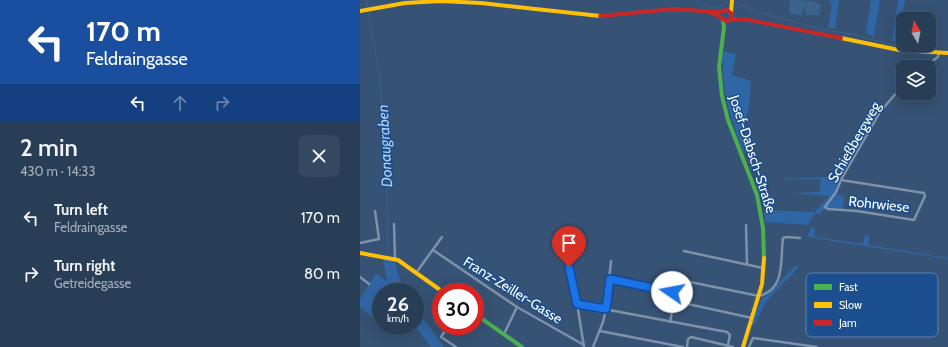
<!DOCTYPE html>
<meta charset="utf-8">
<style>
:root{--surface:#283e57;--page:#344961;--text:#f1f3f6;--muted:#a5aeba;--line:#44576d}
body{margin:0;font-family:Cabin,sans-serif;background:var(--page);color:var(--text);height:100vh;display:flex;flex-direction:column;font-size:15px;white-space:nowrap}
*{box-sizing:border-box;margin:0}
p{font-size:13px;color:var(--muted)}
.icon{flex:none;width:22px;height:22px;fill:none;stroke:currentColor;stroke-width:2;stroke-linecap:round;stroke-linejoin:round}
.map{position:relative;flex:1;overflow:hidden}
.drawer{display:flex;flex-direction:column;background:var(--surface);width:360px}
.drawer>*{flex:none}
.banner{background:#1a4fa0;color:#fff;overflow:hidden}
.needle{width:26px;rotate:350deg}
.tools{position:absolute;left:536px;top:12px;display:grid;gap:8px}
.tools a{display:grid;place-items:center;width:40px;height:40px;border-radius:8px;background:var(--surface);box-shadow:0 4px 16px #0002,0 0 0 1px var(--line);font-size:20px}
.speed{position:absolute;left:12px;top:283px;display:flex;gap:8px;font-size:20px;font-weight:700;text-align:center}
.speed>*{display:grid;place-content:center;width:52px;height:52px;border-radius:50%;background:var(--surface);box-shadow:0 4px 16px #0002,0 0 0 1px var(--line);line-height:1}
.speed small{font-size:10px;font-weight:400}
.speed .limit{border:6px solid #d22;background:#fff;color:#111}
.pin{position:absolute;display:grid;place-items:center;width:34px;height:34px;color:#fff;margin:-41px -17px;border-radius:50% 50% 50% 0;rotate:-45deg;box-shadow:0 0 4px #0007}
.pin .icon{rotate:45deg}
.me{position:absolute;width:44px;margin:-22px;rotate:282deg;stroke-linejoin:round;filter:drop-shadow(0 0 3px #0008)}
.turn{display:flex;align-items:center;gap:14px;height:84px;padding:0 20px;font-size:18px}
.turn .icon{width:52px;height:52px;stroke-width:2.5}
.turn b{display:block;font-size:28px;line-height:34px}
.lanes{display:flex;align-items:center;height:38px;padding:0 20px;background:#0003;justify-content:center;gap:20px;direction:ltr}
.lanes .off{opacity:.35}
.round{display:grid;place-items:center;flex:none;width:42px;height:42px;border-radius:8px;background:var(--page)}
.overview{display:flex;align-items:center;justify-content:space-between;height:68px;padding:0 20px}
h1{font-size:24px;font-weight:600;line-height:30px}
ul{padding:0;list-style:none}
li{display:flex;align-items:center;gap:12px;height:56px;padding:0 20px}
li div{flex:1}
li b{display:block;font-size:15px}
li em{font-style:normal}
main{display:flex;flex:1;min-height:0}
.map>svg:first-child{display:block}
</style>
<main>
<section class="drawer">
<div class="banner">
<div class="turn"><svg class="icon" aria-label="left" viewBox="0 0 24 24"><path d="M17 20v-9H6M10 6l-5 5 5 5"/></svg><div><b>170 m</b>Feldraingasse</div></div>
<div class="lanes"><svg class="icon" aria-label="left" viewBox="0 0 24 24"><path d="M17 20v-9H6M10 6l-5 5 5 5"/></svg><svg class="icon off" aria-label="ahead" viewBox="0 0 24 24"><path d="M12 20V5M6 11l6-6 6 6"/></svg><svg class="icon off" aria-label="right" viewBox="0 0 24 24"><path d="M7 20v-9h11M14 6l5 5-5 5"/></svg></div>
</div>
<div class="overview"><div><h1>2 min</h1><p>430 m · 14:33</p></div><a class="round"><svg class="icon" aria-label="close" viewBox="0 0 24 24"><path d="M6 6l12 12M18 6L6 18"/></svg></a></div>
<ul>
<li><svg class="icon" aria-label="left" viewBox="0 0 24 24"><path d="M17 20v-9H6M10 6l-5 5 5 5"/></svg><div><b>Turn left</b><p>Feldraingasse</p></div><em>170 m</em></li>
<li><svg class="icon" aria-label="right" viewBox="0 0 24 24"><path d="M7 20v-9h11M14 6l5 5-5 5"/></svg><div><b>Turn right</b><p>Getreidegasse</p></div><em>80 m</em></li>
</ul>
</section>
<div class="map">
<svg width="588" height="347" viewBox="0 0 588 347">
<rect width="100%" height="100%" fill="#365274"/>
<!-- green -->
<g fill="#2f66a5">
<path d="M469,0H479L475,28H468L472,5Z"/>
<path d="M511,0H520L514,36L506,33Z"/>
<path d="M538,0H545L539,42L532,41Z"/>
<path d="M363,51L376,54L372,75L391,81L389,106L382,135L385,156C371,120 360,90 363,51Z"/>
<path d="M470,177L480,179L476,188L478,191L477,194L484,196L483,209C472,208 468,206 459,214L455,213L448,225L405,222L404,210L455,212L469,196L432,193L400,194L459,192L461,179L424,180L425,179Z"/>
<path d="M451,227L455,228L454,237L503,244L505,235L510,236L508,245L588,258V259L447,237Z"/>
<path d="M23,258L35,262L38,274L45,292H21V325L0,307V299L16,274L27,281Z"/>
<path d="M435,266H439L428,280L427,279L406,302L394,325H390L402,298L407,295Z"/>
<path d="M55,308L84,347H71L55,326Z"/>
</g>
<!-- water -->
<path fill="#3b618d" d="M430,0C439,0 453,0 461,4L459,15H445V3L443,12L441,16L429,13Z"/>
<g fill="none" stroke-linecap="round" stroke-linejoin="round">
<!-- stream -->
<g stroke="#3b618d" stroke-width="1">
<path d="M6,0L20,78L26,152L28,255L30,266L41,292"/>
<path d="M335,0C343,7 356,10 365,4L367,0"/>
<path d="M378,4L399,12L463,30L492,34L536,46"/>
<path d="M55,316L78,347"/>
</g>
<!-- street -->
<g stroke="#7d92a8" stroke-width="2.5">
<path d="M564,67L578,57L579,52"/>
<path d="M481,180L564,193L565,196L554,220L497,211L468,209L465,207L476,192L482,178L520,112L543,85"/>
<path d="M34,224L35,259"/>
<path d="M386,225L387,264"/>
<path d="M0,243L19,239L15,211"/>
<path d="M73,250L157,307L224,345"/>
<path d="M324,251L403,268"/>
<path d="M206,255L213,278L224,347"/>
<path d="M56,273L82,237"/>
<path d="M0,277L9,284"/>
<path d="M250,279L312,292"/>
<path d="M314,301L392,318"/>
<path d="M217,304L367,332L370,335L368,345"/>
<path d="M310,322L314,301L311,298L315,279L399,296C426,289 420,260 423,238L427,237L440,238"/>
<path d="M88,326L81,337L96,347"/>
<path d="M240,331L323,347"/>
<path d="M144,334L157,307"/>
<path d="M233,347L243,322L246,309L251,261"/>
<path d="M327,347L328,339L331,337L373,347"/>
<path d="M389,347L393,338L457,347"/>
</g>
<!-- fast -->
<g stroke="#4caf50" stroke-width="4">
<path d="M363,20L364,27L359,67L362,96L368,120L397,195L403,228L404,258"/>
<path d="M115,314L162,347"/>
</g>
<!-- slow -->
<g stroke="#ffc107" stroke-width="4">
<path d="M0,11L45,3L81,1L121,3L240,16"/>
<path d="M371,13L372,0"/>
<path d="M481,38L539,50L588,53"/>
<path d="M0,253L38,260L83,292"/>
<path d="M383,347L402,284L404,258"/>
</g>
<!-- jam -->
<g stroke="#c62828" stroke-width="4">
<path d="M350,13L357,15L366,21L374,19L389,20L481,38"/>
<path d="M240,16L313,9L358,12L367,10L372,14L371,19"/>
</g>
</g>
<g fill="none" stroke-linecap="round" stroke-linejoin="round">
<!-- route casing -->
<g stroke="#114b97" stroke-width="10">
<path id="route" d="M209,267L217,304L246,309L250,279L312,292"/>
</g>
<!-- route -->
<use href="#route" stroke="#1a73e8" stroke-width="7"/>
</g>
<g text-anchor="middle" stroke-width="3" stroke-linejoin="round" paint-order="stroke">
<!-- street labels -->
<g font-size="14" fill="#fff" stroke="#1b4f8f">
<text transform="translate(494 142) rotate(-60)" y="5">Schießbergweg</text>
<text transform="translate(393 154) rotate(72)" y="5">Josef-Dabsch-Straße</text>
<text transform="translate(519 204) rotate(6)" y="5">Rohrwiese</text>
<text transform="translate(153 290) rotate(32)" y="5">Franz-Zeiller-Gasse</text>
</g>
<!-- water labels -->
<g font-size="15" font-style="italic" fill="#b5d3f5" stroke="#1b4f8f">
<text transform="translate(25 146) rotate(-93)" y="5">Donaugraben</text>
</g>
</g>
<!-- legend -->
<rect x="446" y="273" width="132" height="64" rx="6" fill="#1b4f8f" stroke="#5f84b1" stroke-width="1"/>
<rect x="454" y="284" width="18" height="6" fill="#4caf50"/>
<rect x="454" y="302" width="18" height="6" fill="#ffc107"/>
<rect x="454" y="320" width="18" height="6" fill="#c62828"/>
<g font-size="11" fill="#fff">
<text x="479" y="291">Fast</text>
<text x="479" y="309">Slow</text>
<text x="479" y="327">Jam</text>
</g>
</svg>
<div class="tools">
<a><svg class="needle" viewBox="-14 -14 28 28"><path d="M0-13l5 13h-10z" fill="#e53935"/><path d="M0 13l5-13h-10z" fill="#a5aeba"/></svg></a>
<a><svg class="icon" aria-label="layers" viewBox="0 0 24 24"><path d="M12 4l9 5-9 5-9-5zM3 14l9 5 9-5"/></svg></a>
</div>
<div class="speed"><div>26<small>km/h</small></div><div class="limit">30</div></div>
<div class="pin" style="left:209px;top:267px;background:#d93025"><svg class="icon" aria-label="arrive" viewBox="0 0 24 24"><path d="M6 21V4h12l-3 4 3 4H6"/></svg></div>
<svg class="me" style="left:312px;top:292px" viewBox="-20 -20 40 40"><circle r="19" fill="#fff"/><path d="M0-13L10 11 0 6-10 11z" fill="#1a73e8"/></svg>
</div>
</main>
